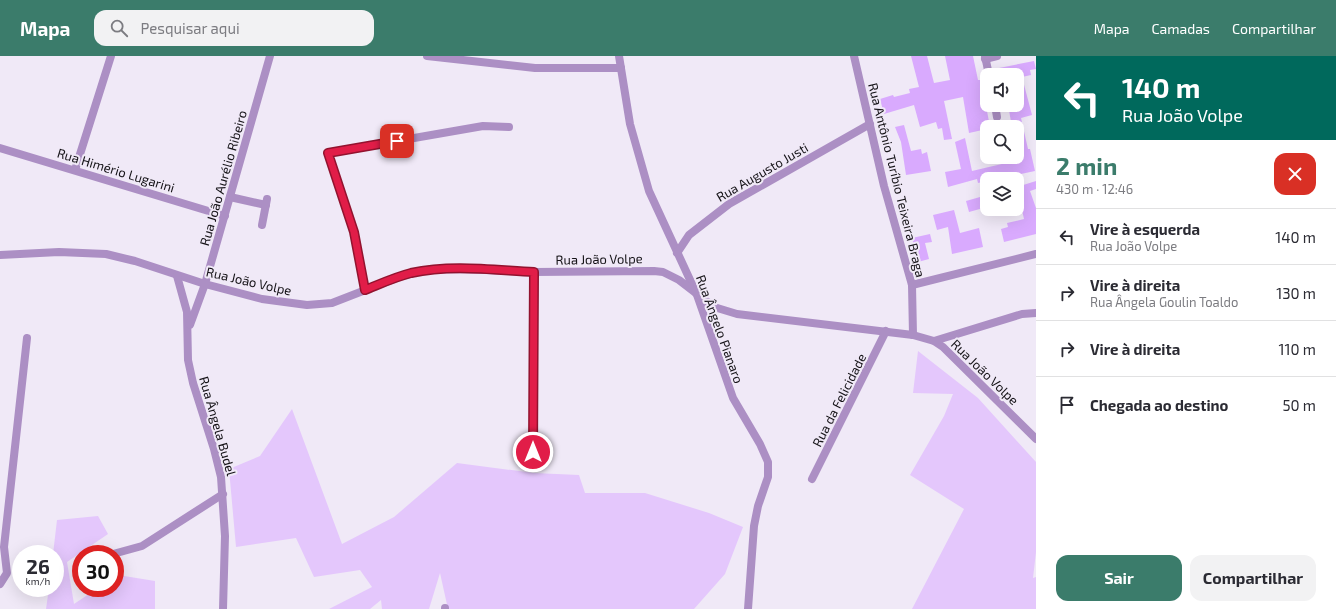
<!DOCTYPE html>
<html lang="pt">
<meta charset="utf-8">
<style>
:root{--surface:#fff;--page:#f2f2f3;--text:#2b2b33;--muted:#7c7c81;--line:#e1e1e2;--accent:#3b7c6b}
body{margin:0;font-family:"Exo 2",sans-serif;background:var(--page);color:var(--text);height:100vh;display:flex;flex-direction:column;font-size:15px;white-space:nowrap}
*{box-sizing:border-box;margin:0}
p{font-size:13px;color:var(--muted)}
.icon{flex:none;width:22px;height:22px;fill:none;stroke:currentColor;stroke-width:2;stroke-linecap:round;stroke-linejoin:round}
.map{position:relative;flex:1;overflow:hidden}
.sheet{display:flex;flex-direction:column;background:var(--surface);width:300px}
.sheet>*{flex:none}
.banner{background:#00695c;color:#fff;overflow:hidden}
.controls{position:absolute;left:980px;top:12px;display:grid;gap:8px}
.controls a{display:grid;place-items:center;width:44px;height:44px;border-radius:8px;background:var(--surface);box-shadow:0 4px 16px #0002;font-size:20px}
.speed{position:absolute;left:12px;top:489px;display:flex;gap:8px;font-size:20px;font-weight:700;text-align:center}
.speed>*{display:grid;place-content:center;width:52px;height:52px;border-radius:50%;background:var(--surface);box-shadow:0 4px 16px #0002;line-height:1}
.speed small{font-size:10px;font-weight:400}
.speed .limit{border:6px solid #d22;background:#fff;color:#111}
.pin{position:absolute;display:grid;place-items:center;width:34px;height:34px;color:#fff;margin:-17px;border-radius:8px;box-shadow:0 2px 6px #0006}
.me{position:absolute;width:44px;margin:-22px;rotate:0deg;stroke-linejoin:round;filter:drop-shadow(0 0 3px #0008)}
.turn{display:flex;align-items:center;gap:14px;height:84px;padding:0 20px;font-size:18px}
.turn .icon{width:52px;height:52px;stroke-width:2.5}
.turn b{display:block;font-size:28px;line-height:34px}
.round{display:grid;place-items:center;flex:none;width:42px;height:42px;border-radius:12px;background:var(--page)}
.summary{display:flex;align-items:center;justify-content:space-between;height:68px;padding:0 20px}
h1{font-size:24px;font-weight:700;line-height:30px;color:var(--accent)}
.cta{display:flex;gap:8px;margin-top:auto;padding:8px 20px}
.cta a{flex:1;height:46px;border-radius:12px;background:var(--accent);color:#fff;font-size:16px;font-weight:700;line-height:46px;text-align:center}
.cta a+a{background:var(--page);color:var(--text)}
ul{padding:0;list-style:none}
li{display:flex;align-items:center;gap:12px;height:56px;padding:0 20px;border-top:1px solid var(--line)}
li div{flex:1}
li b{display:block;font-size:15px}
li em{font-style:normal}
header{display:flex;align-items:center;gap:24px;box-sizing:border-box;height:56px;padding:0 20px;background:var(--accent);color:#fff}
header strong{font-size:19px}
nav{display:flex;gap:22px;margin-inline-start:auto;font-size:14px}
.search{width:280px;height:36px;background:var(--page);display:flex;align-items:center;gap:10px;box-sizing:border-box;padding:0 14px;border-radius:12px;color:var(--muted);font-size:15px}
main{display:flex;flex:1;min-height:0}
.map>svg:first-child{display:block}
</style>
<header>
<strong>Mapa</strong>
<div class="search"><svg class="icon" aria-label="search" viewBox="0 0 24 24"><circle cx="10" cy="10" r="6"/><path d="M15 15l6 6"/></svg>Pesquisar aqui</div>
<nav><a>Mapa</a><a>Camadas</a><a>Compartilhar</a></nav>
</header>
<main>
<div class="map">
<svg width="1036" height="553" viewBox="0 0 1036 553">
<rect width="100%" height="100%" fill="#f0e9f7"/>
<!-- green -->
<g fill="#e4c7fc">
<path d="M918,295L978,342L1036,406V496L1033,522L1036,521V553H912L964,453L910,419L944,360L953,338L913,337Z"/>
<path d="M292,353L342,488L394,461L457,407L534,417L579,419L585,437H645L709,457L743,471L725,518L694,553H448L440,517L429,553H382L381,544L370,553H329L372,531L360,514L314,521L296,482L236,491L229,413L260,400Z"/>
<path d="M98,460L108,478L67,506L74,548L98,532H115V521L118,519L155,525V553H46L49,532H55V498H53L57,464Z"/>
</g>
<!-- building -->
<g fill="#d9aafe">
<path d="M911,0H927L934,27L950,24L945,0H973L978,24H980L984,39L990,71H987V73L969,77L963,41L944,45L952,83L944,84L942,72L938,73L936,66L920,71L914,49L884,58L880,43L893,39L894,41L910,37L909,33L919,31Z"/>
<path d="M1034,5L1036,13L1030,14L1031,19L1022,21L1032,59L1021,62L1028,93H1030L1035,115L998,123H987V125L978,127L977,123L948,131L945,116L961,113L955,86L965,82L972,115L1006,107L1004,101H1017V71H1012L1008,49H1017V19H1000L999,12Z"/>
<path d="M904,69L911,95L921,93L922,98L927,96L931,115L906,119L901,86L895,71Z"/>
<path d="M1036,125V133L1030,135L1036,152V178L1004,186L1001,173L1008,171L1007,167L1024,163L1019,141L1022,140L1020,130Z"/>
<path d="M987,139V151L969,156L966,145Z"/>
<path d="M954,154L960,177L979,172L983,191L952,198L948,171L937,174L933,159Z"/>
<path d="M930,178L932,186L925,187L929,203L918,206L912,182Z"/>
</g>
<g fill="none" stroke-linecap="round" stroke-linejoin="round">
<!-- street -->
<g stroke="#ac8fc4" stroke-width="8">
<path d="M427,0L535,12H621"/>
<path d="M619,0L630,68L649,135L697,239L733,342L760,388L768,406V421L758,450L754,470L748,553"/>
<path d="M854,0L884,130L912,229L913,279"/>
<path d="M985,0L989,19"/>
<path d="M985,3L997,0"/>
<path d="M995,49L997,61"/>
<path d="M0,92L225,160"/>
<path d="M75,114L111,0"/>
<path d="M230,141L266,149"/>
<path d="M262,169L267,143"/>
<path d="M677,197L689,179L729,148L870,68"/>
<path d="M0,199L59,196L106,198L135,205L205,228L262,243L307,249L332,247L399,221L426,214L459,213L534,216L654,215L663,216L679,224L714,251L737,258L913,279L934,285L943,291L1036,383"/>
<path d="M177,220L187,256L188,304L193,327L214,393L221,421L225,480L223,553"/>
<path d="M912,229L1036,198"/>
<path d="M365,234L354,176L328,97L483,70L509,71"/>
<path d="M190,269L205,228L270,0"/>
<path d="M934,285L1022,258L1036,257"/>
<path d="M533,396L534,216"/>
<path d="M812,423L886,275"/>
<path d="M113,498L142,490L223,438"/>
<path d="M0,528L7,517L4,491L27,282"/>
<path d="M445,552V553"/>
</g>
</g>
<g fill="none" stroke-linecap="round" stroke-linejoin="round">
<!-- route casing -->
<g stroke="#92132f" stroke-width="10">
<path id="route" d="M397,85L328,97L354,176L365,234C380,228 395,221 411,217C451,208 494,214 534,216L533,396"/>
</g>
<!-- route -->
<use href="#route" stroke="#e11d48" stroke-width="7"/>
</g>
<g text-anchor="middle" stroke-width="4" stroke-linejoin="round" paint-order="stroke">
<!-- street labels -->
<g font-size="13" fill="#151317" stroke="#f0e9f7">
<text transform="translate(116 114) rotate(17)" y="5">Rua Himério Lugarini</text>
<text transform="translate(762 116) rotate(-30)" y="5">Rua Augusto Justi</text>
<text transform="translate(223 122) rotate(-74)" y="5">Rua João Aurélio Ribeiro</text>
<text transform="translate(897 124) rotate(76)" y="5">Rua Antônio Turíbio Teixeira Braga</text>
<text transform="translate(599 203) rotate(-1)" y="5">Rua João Volpe</text>
<text transform="translate(249 225) rotate(13)" y="5">Rua João Volpe</text>
<text transform="translate(720 273) rotate(70)" y="5">Rua Ângelo Pianaro</text>
<text transform="translate(985 316) rotate(44)" y="5">Rua João Volpe</text>
<text transform="translate(839 344) rotate(-63)" y="5">Rua da Felicidade</text>
<text transform="translate(218 370) rotate(74)" y="5">Rua Ângela Budel</text>
</g>
</g>
</svg>
<div class="controls">
<a><svg class="icon" aria-label="sound" viewBox="0 0 24 24"><path d="M4 9h4l5-4v14l-5-4H4zM17 9q2 3 0 6"/></svg></a>
<a><svg class="icon" aria-label="search" viewBox="0 0 24 24"><circle cx="10" cy="10" r="6"/><path d="M15 15l6 6"/></svg></a>
<a><svg class="icon" aria-label="layers" viewBox="0 0 24 24"><path d="M12 4l9 5-9 5-9-5zM3 14l9 5 9-5"/></svg></a>
</div>
<div class="speed"><div>26<small>km/h</small></div><div class="limit">30</div></div>
<div class="pin" style="left:397px;top:85px;background:#d93025"><svg class="icon" aria-label="arrive" viewBox="0 0 24 24"><path d="M6 21V4h12l-3 4 3 4H6"/></svg></div>
<svg class="me" style="left:533px;top:396px" viewBox="-20 -20 40 40"><circle r="17" fill="#e11d48" stroke="#fff" stroke-width="3"/><path d="M0-11L8 9 0 5-8 9z" fill="#fff"/></svg>
</div>
<section class="sheet">
<div class="banner">
<div class="turn"><svg class="icon" aria-label="left" viewBox="0 0 24 24"><path d="M17 20v-9H6M10 6l-5 5 5 5"/></svg><div><b>140 m</b>Rua João Volpe</div></div>
</div>
<div class="summary"><div><h1>2 min</h1><p>430 m · 12:46</p></div><a class="round" style="background:#d93025;color:#fff"><svg class="icon" aria-label="close" viewBox="0 0 24 24"><path d="M6 6l12 12M18 6L6 18"/></svg></a></div>
<ul>
<li><svg class="icon" aria-label="left" viewBox="0 0 24 24"><path d="M17 20v-9H6M10 6l-5 5 5 5"/></svg><div><b>Vire à esquerda</b><p>Rua João Volpe</p></div><em>140 m</em></li>
<li><svg class="icon" aria-label="right" viewBox="0 0 24 24"><path d="M7 20v-9h11M14 6l5 5-5 5"/></svg><div><b>Vire à direita</b><p>Rua Ângela Goulin Toaldo</p></div><em>130 m</em></li>
<li><svg class="icon" aria-label="right" viewBox="0 0 24 24"><path d="M7 20v-9h11M14 6l5 5-5 5"/></svg><div><b>Vire à direita</b></div><em>110 m</em></li>
<li><svg class="icon" aria-label="arrive" viewBox="0 0 24 24"><path d="M6 21V4h12l-3 4 3 4H6"/></svg><div><b>Chegada ao destino</b></div><em>50 m</em></li>
</ul>
<div class="cta"><a>Sair</a><a>Compartilhar</a></div>
</section>
</main>
